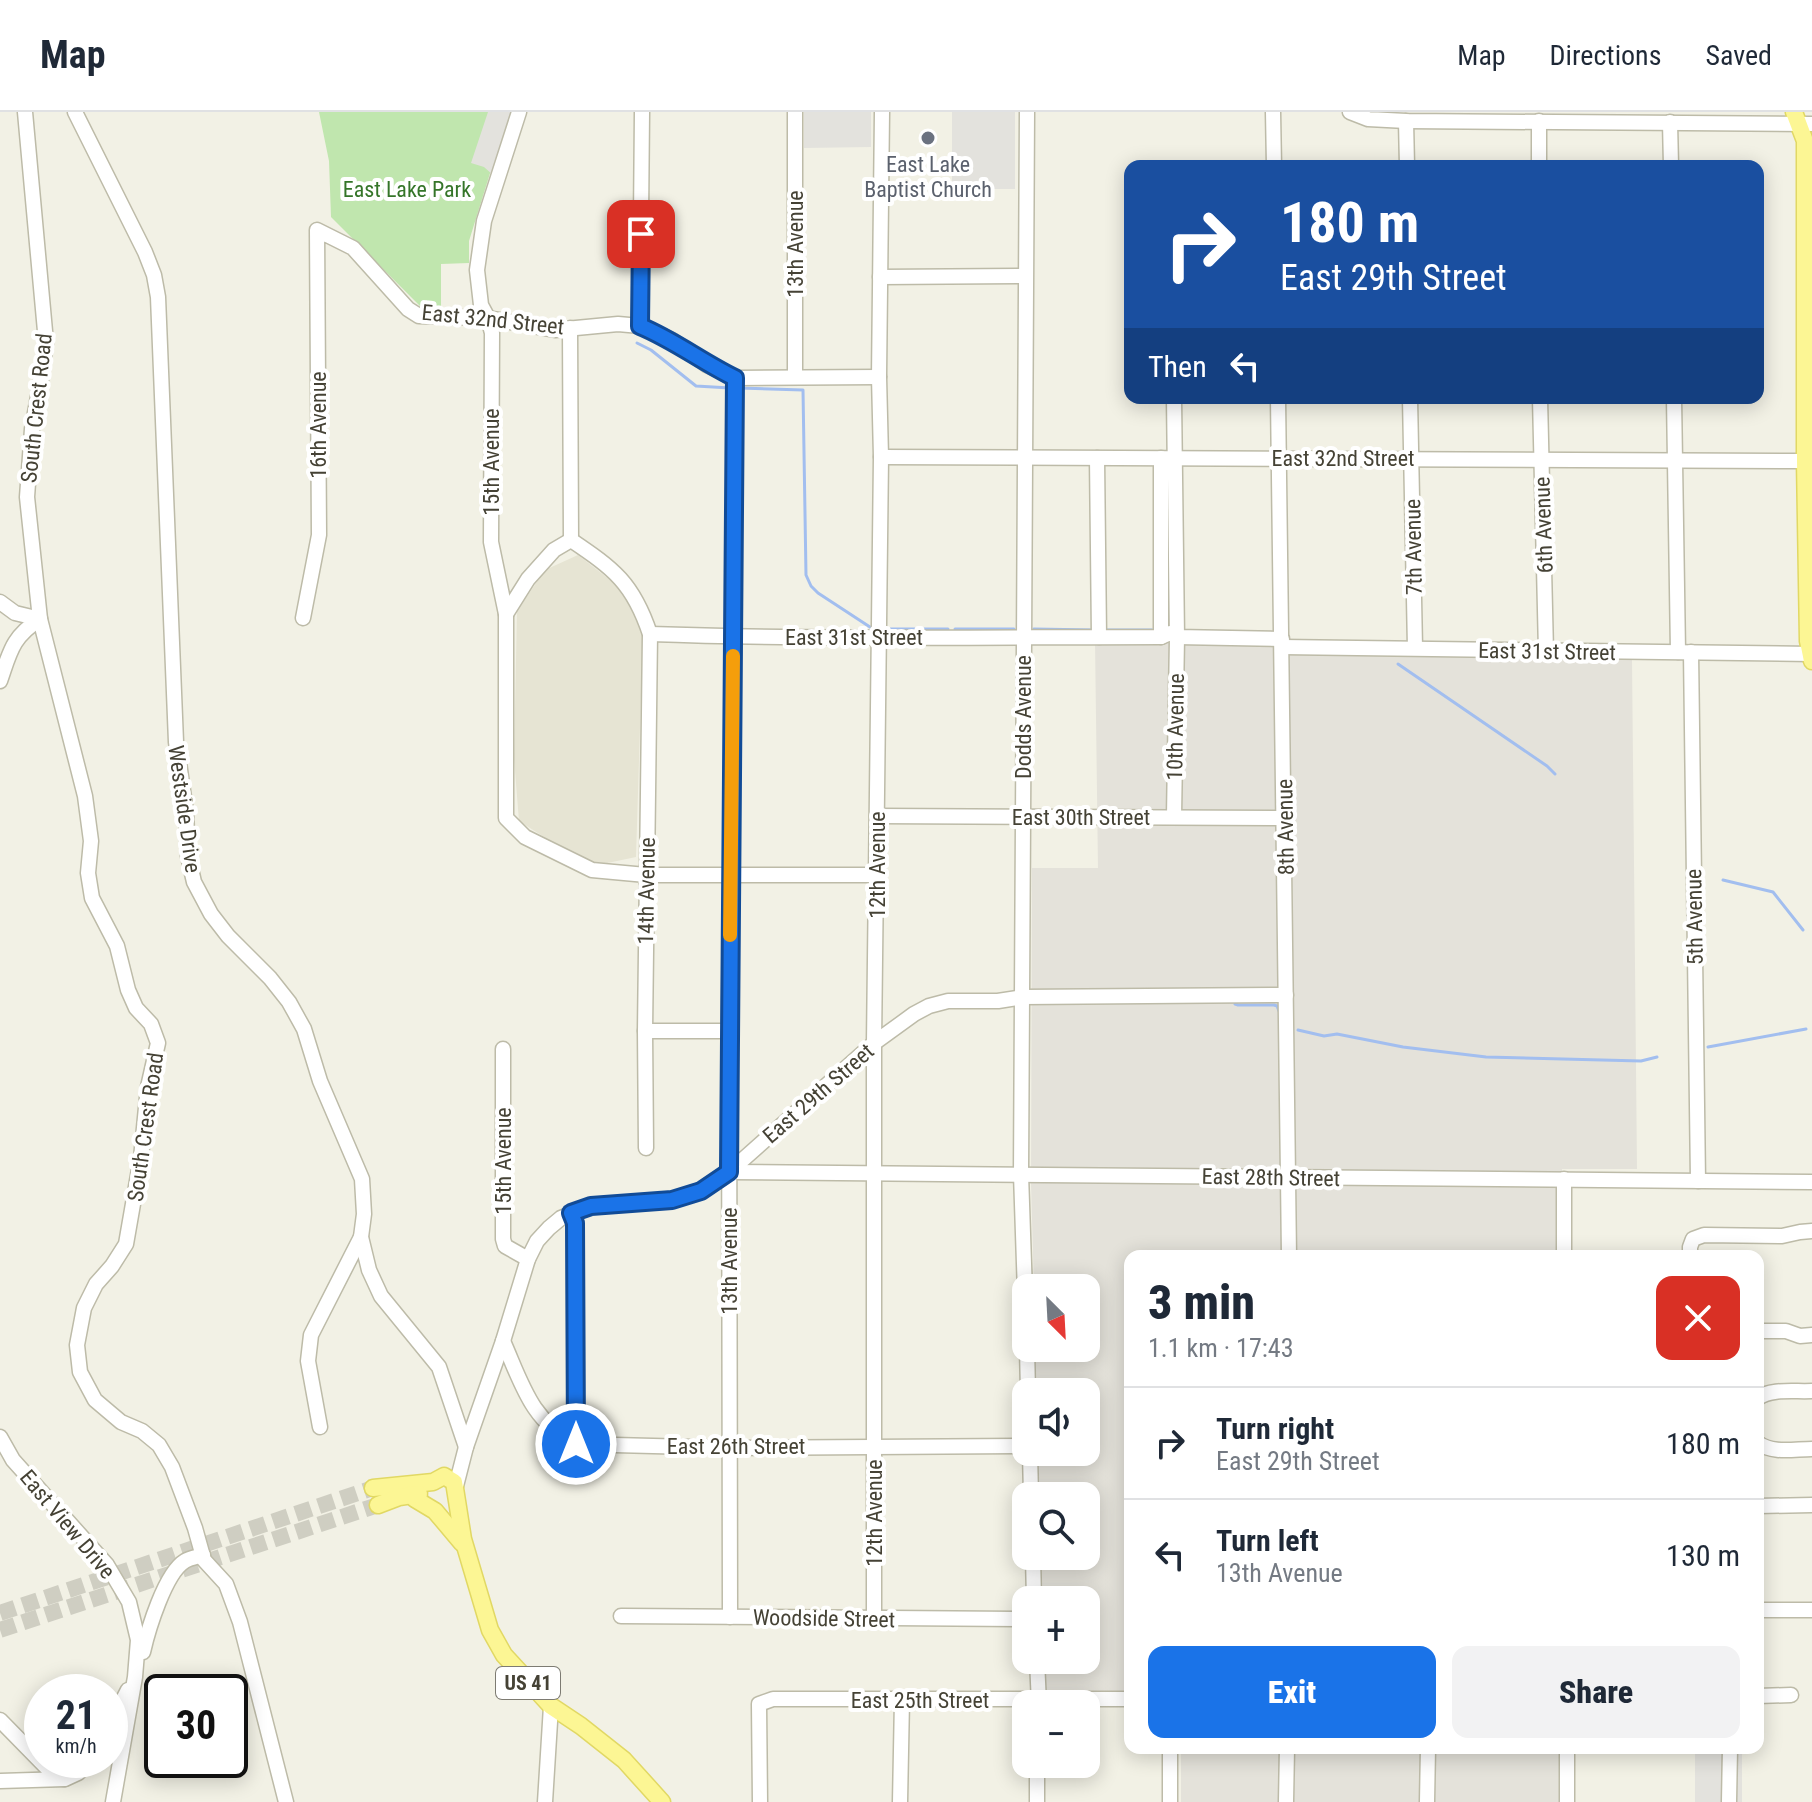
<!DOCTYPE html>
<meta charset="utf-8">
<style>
:root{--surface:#fff;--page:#f2f2f3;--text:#1f2937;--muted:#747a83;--line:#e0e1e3;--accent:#1a73e8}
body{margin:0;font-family:"Roboto Condensed",sans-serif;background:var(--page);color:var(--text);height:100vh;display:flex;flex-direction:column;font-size:30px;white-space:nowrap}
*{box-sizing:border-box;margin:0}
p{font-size:26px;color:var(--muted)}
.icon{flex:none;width:44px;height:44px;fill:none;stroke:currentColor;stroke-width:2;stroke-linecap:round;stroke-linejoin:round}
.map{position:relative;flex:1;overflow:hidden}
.drawer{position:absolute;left:1124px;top:1138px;width:640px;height:504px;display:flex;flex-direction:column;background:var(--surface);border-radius:16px;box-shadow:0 4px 20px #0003}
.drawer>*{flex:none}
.top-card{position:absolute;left:1124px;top:48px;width:640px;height:244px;border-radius:16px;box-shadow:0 4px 20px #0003;background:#1a4fa0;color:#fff;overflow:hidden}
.needle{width:52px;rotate:156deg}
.tools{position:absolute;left:1012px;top:1162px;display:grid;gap:16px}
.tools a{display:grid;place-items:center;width:88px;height:88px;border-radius:16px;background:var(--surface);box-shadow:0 4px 20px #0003;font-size:40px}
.speed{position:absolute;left:24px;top:1562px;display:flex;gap:16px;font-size:40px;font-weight:700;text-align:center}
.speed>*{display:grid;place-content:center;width:104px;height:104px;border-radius:50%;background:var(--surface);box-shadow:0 4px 20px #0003;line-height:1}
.speed small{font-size:20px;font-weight:400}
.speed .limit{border:4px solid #111;border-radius:12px;background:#fff;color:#111}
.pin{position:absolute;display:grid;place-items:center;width:68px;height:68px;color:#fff;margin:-34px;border-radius:16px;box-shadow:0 4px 12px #0006}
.me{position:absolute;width:88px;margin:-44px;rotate:0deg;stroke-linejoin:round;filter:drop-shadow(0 0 6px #0008)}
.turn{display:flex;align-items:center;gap:28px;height:168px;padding:0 24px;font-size:36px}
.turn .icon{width:104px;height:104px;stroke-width:2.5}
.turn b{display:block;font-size:56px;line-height:68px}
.then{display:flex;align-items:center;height:76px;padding:0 24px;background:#0003;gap:16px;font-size:30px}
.round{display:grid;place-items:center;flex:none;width:84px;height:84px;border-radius:16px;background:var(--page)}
.summary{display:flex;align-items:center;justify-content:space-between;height:136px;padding:0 24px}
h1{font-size:48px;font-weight:800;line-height:60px}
.button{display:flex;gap:16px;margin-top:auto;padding:16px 24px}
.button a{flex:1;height:92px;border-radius:16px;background:var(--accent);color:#fff;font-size:32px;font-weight:800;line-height:92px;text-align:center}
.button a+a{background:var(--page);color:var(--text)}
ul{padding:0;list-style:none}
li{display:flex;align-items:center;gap:24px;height:112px;padding:0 24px;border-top:2px solid var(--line)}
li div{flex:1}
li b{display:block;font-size:30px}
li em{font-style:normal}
header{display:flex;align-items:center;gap:48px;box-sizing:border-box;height:112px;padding:0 40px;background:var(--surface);border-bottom:2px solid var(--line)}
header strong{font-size:38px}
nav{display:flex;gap:44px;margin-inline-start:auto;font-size:28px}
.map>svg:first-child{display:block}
</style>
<header>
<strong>Map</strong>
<nav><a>Map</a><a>Directions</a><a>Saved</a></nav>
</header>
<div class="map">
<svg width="1812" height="1690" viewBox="0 0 1812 1690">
<rect width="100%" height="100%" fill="#f2f1e5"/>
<!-- residential -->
<path fill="#e6e4d3" d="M578,443L619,475L643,519L636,745L598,753L563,737L519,709L514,646L517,499L545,458Z"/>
<!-- industrial -->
<g fill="#e4e2da">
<path d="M1095,529L1277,531L1291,540L1632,548L1637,1057H1562L1561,1144H1130V1584H1046L1045,1548H1086V1488H1043L1041,1444H1086V1384H1040L1038,1340H1086V1280H1037L1035,1236H1086V1176H1034L1031,1072L1032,756H1098Z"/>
<rect x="1181" y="1636" width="382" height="54"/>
</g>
<!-- green -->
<path fill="#c0e6ae" d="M319,0H509L469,129V151L441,152V199L426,200L331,105L329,49Z"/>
<!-- parking -->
<g fill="#e3e2dd">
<path d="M488,0H512L493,63L484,55L471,51Z"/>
<path d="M804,0H871V35L804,36Z"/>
<rect x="952" y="0" width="63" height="77"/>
<rect x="1695" y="1636" width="47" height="54"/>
</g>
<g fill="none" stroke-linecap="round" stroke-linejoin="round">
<!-- stream -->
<g stroke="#a2beef" stroke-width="3">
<path d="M637,231L651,238L696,274L730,276"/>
<path d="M738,276L803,278L806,463L811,474L818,481L873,517"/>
<path d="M889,517H948"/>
<path d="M955,517H1014"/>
<path d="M1034,517L1094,518"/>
<path d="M1103,518H1152"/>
<path d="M1398,552L1547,654L1555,662"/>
<path d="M1723,768L1773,780L1803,818"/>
<path d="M1235,892L1238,893H1274L1277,894L1279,899"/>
<path d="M1298,918L1324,924L1337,922L1403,935L1486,945L1641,949L1657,945"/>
<path d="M1708,935L1806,917"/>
</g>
<!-- major-tunnel -->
<g stroke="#cfcec2" stroke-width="16" stroke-dasharray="16 8" stroke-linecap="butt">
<path d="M0,1501L373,1376"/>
<path d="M0,1518L378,1393"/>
</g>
<!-- minor casing -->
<g stroke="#bdbba8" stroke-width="17">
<g id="minor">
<path d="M25,0L46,230L42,263L32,317L27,385L40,507L85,684L91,729L88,761L92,786L117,834L128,878L136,896L151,912L158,931L148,975L141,1046L126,1132L112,1154L96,1172L84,1196L77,1233L80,1260L95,1288L121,1310L142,1319L159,1333L172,1355L195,1416L204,1448L226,1472L240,1510L286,1690"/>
<path d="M75,0L145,140L154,163L158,185L176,630L186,699L188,744L194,770L211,802L228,824L270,866L289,890L304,917L320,969L362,1067L364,1102L361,1125L369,1158L381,1184L439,1255L466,1335"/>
<path d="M519,0L484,109L477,158L481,193L488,206L492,221L491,430L506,502V706L525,725L592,758L646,763H877"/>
<path d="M795,0V265"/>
<path d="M1273,0L1274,54"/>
<path d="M1350,0L1368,7L1406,9L1812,12"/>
<path d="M1406,9L1407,54"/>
<path d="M1539,9V54"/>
<path d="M1670,10L1671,54"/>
<path d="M880,165L1025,164"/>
<path d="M640,214L642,0"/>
<path d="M570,216L571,428"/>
<path d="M1278,286L1289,1144"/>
<path d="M1410,286L1415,536"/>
<path d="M1540,286L1546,540"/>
<path d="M1674,286L1678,540"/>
<path d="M881,345L1805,349"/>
<path d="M1097,346L1099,525"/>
<path d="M1161,346V525"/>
<path d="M571,428C614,457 633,471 650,522L645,919L646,1036"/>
<path d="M0,490L15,501L40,507C12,525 10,540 0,569"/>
<path d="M506,502L528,467L554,438L571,428"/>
<path d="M303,506L319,423L317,118L353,136L408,197L419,204L488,206L555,218L618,212L640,214L672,228L707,253L735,266L879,265"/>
<path d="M650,522C821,528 991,525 1161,525L1170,521L1177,525L1282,527"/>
<path d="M1282,535L1812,542"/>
<path d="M1691,540L1698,1069"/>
<path d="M877,704L1285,706"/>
<path d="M1174,704L1177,525L1174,286"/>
<path d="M645,919H729"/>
<path d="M503,937V1127L505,1134L528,1147"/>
<path d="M729,1060L1812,1070"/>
<path d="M1564,1067V1144"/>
<path d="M571,1101L575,1111L576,1332"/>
<path d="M1690,1144V1135L1693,1127L1704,1123L1782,1124L1800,1120L1812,1119"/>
<path d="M1026,1211L1021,1062L1027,0"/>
<path d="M1758,1219H1786L1800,1224L1812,1223"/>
<path d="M503,1229C522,1272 531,1309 576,1332L730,1336L1026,1334"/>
<path d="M1027,1236L1028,1280"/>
<path d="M1758,1286C1771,1276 1795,1280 1812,1279"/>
<path d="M320,1315L308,1249L311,1223L361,1125"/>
<path d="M0,1325L13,1348L107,1453L129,1490L138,1528L135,1565L113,1690"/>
<path d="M1758,1331C1773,1342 1794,1337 1812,1337"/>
<path d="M1030,1340L1031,1384"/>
<path d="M456,1374L466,1335L503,1229L528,1147L537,1129L549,1116L561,1106L591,1094L672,1088L701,1079L729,1060L874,931L914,902L929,894L948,889H998L1023,885L1286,883"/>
<path d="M1758,1394L1812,1393"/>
<path d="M1033,1444L1034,1488"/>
<path d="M1758,1498H1812"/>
<path d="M621,1504L1026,1507"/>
<path d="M730,1505L729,919L735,266"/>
<path d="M874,1506V931L881,345L879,265L882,0"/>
<path d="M143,1540C148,1518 165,1461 185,1449C190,1446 197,1445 203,1443"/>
<path d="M1037,1548L1039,1592"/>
<path d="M1758,1584L1791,1583"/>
<path d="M0,1608L50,1659L64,1667"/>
<path d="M110,1613L128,1578"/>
<path d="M0,1669L65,1667L78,1661L91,1648"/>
<path d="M545,1690L551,1594"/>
<path d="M760,1690L759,1592L773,1587H1130"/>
<path d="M900,1690L902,1588"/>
<path d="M1037,1690V1652"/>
<path d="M1170,1690V1636"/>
<path d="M1286,1690L1287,1636"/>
<path d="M1427,1690L1428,1636"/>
<path d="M1567,1690V1636"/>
<path d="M1729,1690L1730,1636"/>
</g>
</g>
<!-- major casing -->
<g stroke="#e1d864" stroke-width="19">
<g id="major">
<path d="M1794,0L1805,29V349L1808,529L1812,549"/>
<path d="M373,1376L433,1370L444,1364L454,1370L463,1427L490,1518L504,1543L551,1594L581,1614L624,1648L662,1690"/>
<path d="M411,1382L415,1387L435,1399L462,1431"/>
<path d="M378,1393L399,1385L419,1382"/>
</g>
</g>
<!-- minor -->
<use href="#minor" stroke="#fff" stroke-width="14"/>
<!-- major -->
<use href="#major" stroke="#fcf694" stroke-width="16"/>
</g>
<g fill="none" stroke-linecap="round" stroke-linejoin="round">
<!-- route casing -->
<g stroke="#114b97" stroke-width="20">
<path id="route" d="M576,1332L575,1111L571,1101L591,1094L672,1088L701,1079L729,1060L735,266C702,250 674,228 640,214L641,122"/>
</g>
<!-- route -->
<use href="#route" stroke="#1a73e8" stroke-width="14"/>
<!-- slow -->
<path stroke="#f59e0b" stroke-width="14" d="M730,823L733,544"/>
</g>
<!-- markers -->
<circle fill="#6b7280" stroke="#fff" stroke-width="3" cx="928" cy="26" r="8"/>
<g text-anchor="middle" stroke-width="8" stroke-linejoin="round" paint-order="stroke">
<!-- shield labels -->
<rect fill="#fff" stroke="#7d7b72" stroke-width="2" x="496" y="1555" width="64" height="32" rx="6"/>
<g font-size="20" font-weight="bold" fill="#454235">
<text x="528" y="1578">US 41</text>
</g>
<!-- worship labels -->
<g font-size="22" fill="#5b616d" stroke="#fff">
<text x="928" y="60">East Lake<tspan x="928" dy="25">Baptist Church</tspan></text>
</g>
<!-- park labels -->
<g font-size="22" fill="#357529" stroke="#fff">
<text x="407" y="85">East Lake Park</text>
</g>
<!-- street labels -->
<g font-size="22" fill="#454235" stroke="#fff">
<text transform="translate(795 132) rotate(-90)" y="8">13th Avenue</text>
<text transform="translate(493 207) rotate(6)" y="8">East 32nd Street</text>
<text transform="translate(36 296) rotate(-84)" y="8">South Crest Road</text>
<text transform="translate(318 313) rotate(-90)" y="8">16th Avenue</text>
<text x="1343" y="354">East 32nd Street</text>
<text transform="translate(491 350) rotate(-90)" y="8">15th Avenue</text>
<text transform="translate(1543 413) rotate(-92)" y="8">6th Avenue</text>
<text transform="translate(1413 435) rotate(-91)" y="8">7th Avenue</text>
<text x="854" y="533">East 31st Street</text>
<text transform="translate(1547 539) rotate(1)" y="8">East 31st Street</text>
<text transform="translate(1023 605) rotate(-90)" y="8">Dodds Avenue</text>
<text transform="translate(1175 615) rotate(-89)" y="8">10th Avenue</text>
<text transform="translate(185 697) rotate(82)" y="8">Westside Drive</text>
<text x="1081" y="713">East 30th Street</text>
<text transform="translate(1285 715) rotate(-91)" y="8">8th Avenue</text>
<text transform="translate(877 753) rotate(-90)" y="8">12th Avenue</text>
<text transform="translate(646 779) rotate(-89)" y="8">14th Avenue</text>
<text transform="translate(1694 805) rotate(-91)" y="8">5th Avenue</text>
<text transform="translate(818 981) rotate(-41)" y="8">East 29th Street</text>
<text transform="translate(145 1015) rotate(-82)" y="8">South Crest Road</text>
<text transform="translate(503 1049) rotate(-90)" y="8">15th Avenue</text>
<text transform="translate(1271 1065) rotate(1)" y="8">East 28th Street</text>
<text transform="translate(729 1149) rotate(-90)" y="8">13th Avenue</text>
<text x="736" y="1342">East 26th Street</text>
<text transform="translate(874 1401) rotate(-90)" y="8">12th Avenue</text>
<text transform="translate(68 1412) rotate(50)" y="8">East View Drive</text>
<text transform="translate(824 1506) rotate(1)" y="8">Woodside Street</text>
<text x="920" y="1596">East 25th Street</text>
</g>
</g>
</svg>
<div class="tools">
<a><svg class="needle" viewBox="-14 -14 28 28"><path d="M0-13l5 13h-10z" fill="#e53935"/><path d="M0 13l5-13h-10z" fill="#747a83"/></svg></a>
<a><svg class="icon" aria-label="sound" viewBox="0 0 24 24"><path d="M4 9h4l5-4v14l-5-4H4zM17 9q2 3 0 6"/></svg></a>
<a><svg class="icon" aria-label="search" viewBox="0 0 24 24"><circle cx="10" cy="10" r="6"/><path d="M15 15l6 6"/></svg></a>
<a>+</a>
<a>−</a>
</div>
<div class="speed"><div>21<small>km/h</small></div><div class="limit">30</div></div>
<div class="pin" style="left:641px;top:122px;background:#d93025"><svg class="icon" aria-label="arrive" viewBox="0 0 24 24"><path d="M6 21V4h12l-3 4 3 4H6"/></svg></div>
<svg class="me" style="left:576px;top:1332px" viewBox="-20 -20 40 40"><circle r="17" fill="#1a73e8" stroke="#fff" stroke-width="3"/><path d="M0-11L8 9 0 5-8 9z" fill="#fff"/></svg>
<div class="top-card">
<div class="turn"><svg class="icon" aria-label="right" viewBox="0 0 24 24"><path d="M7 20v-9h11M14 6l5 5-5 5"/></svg><div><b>180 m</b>East 29th Street</div></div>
<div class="then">Then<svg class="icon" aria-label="left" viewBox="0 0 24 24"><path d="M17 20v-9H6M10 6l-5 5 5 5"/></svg></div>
</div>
<section class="drawer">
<div class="summary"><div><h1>3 min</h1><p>1.1 km · 17:43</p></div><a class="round" style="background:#d93025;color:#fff"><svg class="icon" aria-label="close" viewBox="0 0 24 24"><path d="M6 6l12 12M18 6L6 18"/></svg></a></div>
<ul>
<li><svg class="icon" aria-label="right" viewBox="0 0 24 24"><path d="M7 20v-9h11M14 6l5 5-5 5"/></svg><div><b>Turn right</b><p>East 29th Street</p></div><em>180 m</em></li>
<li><svg class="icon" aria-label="left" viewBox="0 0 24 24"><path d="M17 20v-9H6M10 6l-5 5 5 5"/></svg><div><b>Turn left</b><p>13th Avenue</p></div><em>130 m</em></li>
</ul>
<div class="button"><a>Exit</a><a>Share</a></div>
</section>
</div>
